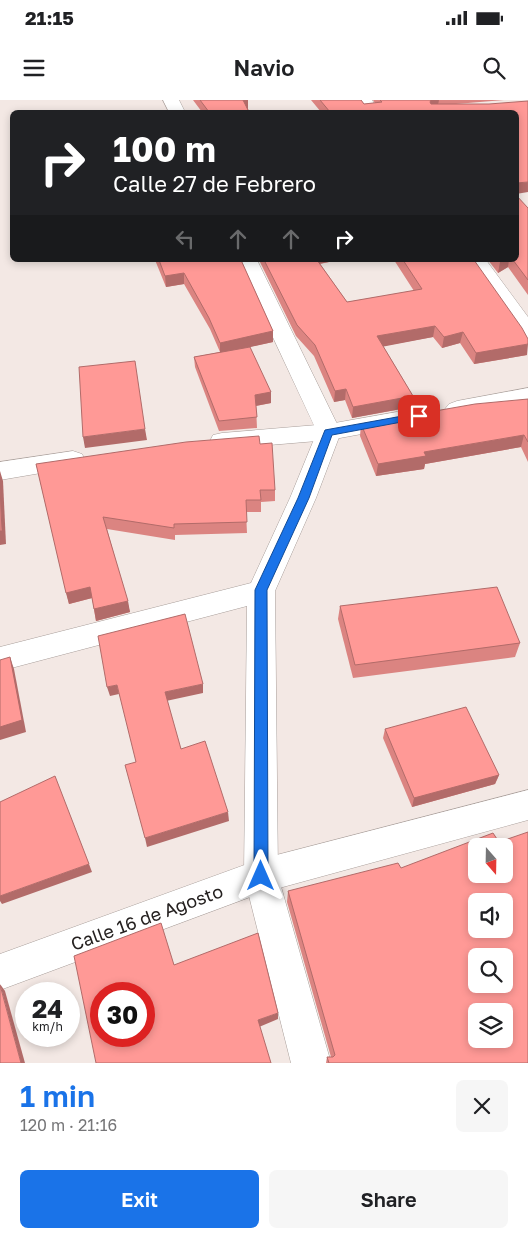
<!DOCTYPE html>
<meta charset="utf-8">
<style>
:root{--surface:#fff;--page:#f6f6f6;--text:#202124;--muted:#757577;--accent:#1a73e8}
body{margin:0;font-family:"Golos Text",sans-serif;background:var(--page);color:var(--text);height:100vh;display:flex;flex-direction:column;font-size:19px;white-space:nowrap}
*{box-sizing:border-box;margin:0}
p{font-size:16px;color:var(--muted)}
.icon{flex:none;width:28px;height:28px;fill:none;stroke:currentColor;stroke-width:2;stroke-linecap:round;stroke-linejoin:round}
.map{position:relative;height:963px;overflow:hidden}
.side{display:flex;flex-direction:column;background:var(--surface);flex:1}
.side>*{flex:none}
.banner{position:absolute;left:10px;top:10px;width:509px;height:152px;border-radius:8px;box-shadow:0 2px 8px #0003;background:#202124;color:#fff;overflow:hidden}
.needle{width:32px;rotate:160deg}
.fabs{position:absolute;left:468px;top:738px;display:grid;gap:10px}
.fabs a{display:grid;place-items:center;width:45px;height:45px;border-radius:8px;background:var(--surface);box-shadow:0 2px 8px #0003;font-size:25px}
.speed{position:absolute;left:15px;top:882px;display:flex;gap:10px;font-size:25px;font-weight:700;text-align:center}
.speed>*{display:grid;place-content:center;width:65px;height:65px;border-radius:50%;background:var(--surface);box-shadow:0 2px 8px #0003;line-height:1}
.speed small{font-size:12px;font-weight:400}
.speed .limit{border:8px solid #d22;background:#fff;color:#111}
.pin{position:absolute;display:grid;place-items:center;width:42px;height:42px;color:#fff;margin:-21px;border-radius:10px;box-shadow:0 2px 8px #0006}
.me{position:absolute;width:55px;margin:-28px;rotate:0deg;stroke-linejoin:round;filter:drop-shadow(0 0 4px #0008)}
.turn{display:flex;align-items:center;gap:18px;height:105px;padding:0 20px;font-size:22px}
.turn .icon{width:65px;height:65px;stroke-width:2.5}
.turn b{display:block;font-size:35px;line-height:42px}
.lanes{display:flex;align-items:center;height:48px;padding:0 20px;background:#0003;justify-content:center;gap:25px;direction:ltr}
.lanes .off{opacity:.35}
.round{display:grid;place-items:center;flex:none;width:52px;height:52px;border-radius:8px;background:var(--page)}
.head{display:flex;align-items:center;justify-content:space-between;height:85px;padding:0 20px}
h1{font-size:30px;font-weight:600;line-height:38px;color:var(--accent)}
.action{display:flex;gap:10px;margin-top:auto;padding:10px 20px}
.action a{flex:1;height:58px;border-radius:8px;background:var(--accent);color:#fff;font-size:20px;font-weight:600;line-height:58px;text-align:center}
.action a+a{background:var(--page);color:var(--text)}
.status{display:flex;justify-content:space-between;align-items:center;height:35px;padding:0 25px;background:var(--surface);direction:ltr}
.status svg{height:14px;fill:currentColor}
header{display:flex;justify-content:space-between;align-items:center;height:65px;padding:0 20px;background:var(--surface);font-size:22px;font-weight:600}
.map>svg:first-child{display:block}
</style>
<div class="status"><b>21:15</b><svg viewBox="0 0 49 12"><path d="M0 12V9h3v3zM5 12V6h3v6zM10 12V3h3v9zM15 12V0h3v12zM26 1h20v11H26zM47 4h2v5h-2z"/></svg></div>
<header><svg class="icon" aria-label="menu" viewBox="0 0 24 24"><path d="M4 6h16M4 12h16M4 18h16"/></svg>Navio<svg class="icon" aria-label="search" viewBox="0 0 24 24"><circle cx="10" cy="10" r="6"/><path d="M15 15l6 6"/></svg></header>
<div class="map">
<svg width="528" height="963" viewBox="0 0 528 963">
<rect width="100%" height="100%" fill="#f3e8e4"/>
<g fill="none" stroke-linecap="round" stroke-linejoin="round">
<!-- minor casing -->
<g stroke="#a89e9a" stroke-width="1">
<g id="minor">
<path d="M163,0H179L185,12H169Z"/>
<path d="M356,0H372L379,12H363Z"/>
<path d="M237,160H257L341,332L316,398L275,491L278,776L331,963H291L244,776L247,506L0,571V547L251,483L290,398L317,332Z"/>
<path d="M466,160H486L528,217V239L520,237Z"/>
</g>
</g>
<!-- major casing -->
<g stroke="#a89e9a" stroke-width="1">
<g id="major">
<path d="M528,288V304L457,317L449,314L445,309L449,304L457,301Z"/>
<path d="M397,312L405,314L409,320L405,326L329,340L222,349L213,347L210,341L213,335L222,333L329,324Z"/>
<path d="M73,351L82,354L85,360L82,366L0,380V362Z"/>
<path d="M528,690V720L261,793L0,890V854L261,759Z"/>
</g>
</g>
<!-- minor -->
<use href="#minor" fill="#fff" fill-rule="evenodd"/>
<!-- major -->
<use href="#major" fill="#fff" fill-rule="evenodd"/>
</g>
<!-- wall -->
<g fill="#db8481">
<path d="M193,0H248V9L249,12H202Z"/>
<path d="M311,0H361L364,4L375,3L373,0H504L456,4L516,12H321Z"/>
<path d="M528,108V195L508,167L498,173L488,160H516Z"/>
<path d="M155,160H241L273,231V242L244,248L271,292V303L256,306L257,328L219,331L195,267L194,257L220,252L210,229L184,184L166,187Z"/>
<path d="M259,160H329V162L320,164L347,202L414,191L394,160H474L527,255L474,264L460,243L442,248L433,237L383,246L413,296L412,307L352,318L345,300L334,302L314,256L296,236Z"/>
<path d="M528,299V362L521,347L425,364L424,369L376,376L360,336L361,324Z"/>
<path d="M260,344L275,390V401L261,402V412H246L247,433L175,435V440L107,429L130,512L96,521L92,498L69,504L36,364Z"/>
<path d="M340,506L520,543L515,557L353,578L338,519Z"/>
<path d="M385,629L499,675L495,684L412,707L383,638Z"/>
<path d="M288,791L528,963H326L327,957H331L287,802Z"/>
</g>
<!-- shaded-wall -->
<g fill="#b26b69">
<path d="M243,0H248V9L243,10Z"/>
<path d="M431,0H439L438,5L431,7L430,2Z"/>
<path d="M528,82V92L516,94V83Z"/>
<path d="M313,160H329V162L312,165Z"/>
<path d="M503,160H509L508,167L498,173L500,162Z"/>
<path d="M184,173V184L166,187L165,176Z"/>
<path d="M435,226L433,237L376,248L377,236Z"/>
<path d="M273,231V242L220,254V243Z"/>
<path d="M463,232L460,243L442,248L444,237Z"/>
<path d="M528,244L527,255L474,264L476,253Z"/>
<path d="M346,289L345,300L334,302L335,291Z"/>
<path d="M271,292V303L255,306V295Z"/>
<path d="M413,296L412,307L352,318L353,307Z"/>
<path d="M145,329L147,340L85,348L83,337Z"/>
<path d="M524,335L521,347L425,364L424,369L376,376L378,364L424,352Z"/>
<path d="M0,371L3,381L6,444L0,445Z"/>
<path d="M90,487L92,498L69,504L66,493Z"/>
<path d="M128,501L130,512L96,521L94,509Z"/>
<path d="M10,557L14,569L26,632L0,640V627Z"/>
<path d="M203,584V593L166,601L165,592Z"/>
<path d="M117,585L119,594L110,596L107,587Z"/>
<path d="M499,675L495,684L412,707L414,698Z"/>
<path d="M228,712L229,721L147,747L145,738Z"/>
<path d="M89,764L92,772L2,804L0,801V796Z"/>
<path d="M0,884L5,891L25,963H21Z"/>
<path d="M278,913V919L259,927L258,920Z"/>
</g>
<!-- building -->
<g fill="#ff9996" stroke="#b26b69" fill-rule="evenodd">
<path d="M200,0H243L249,12H209Z"/>
<path d="M320,0H361L364,4L382,2L380,0H431L430,2L431,4H489L528,1V82L516,83V12H330Z"/>
<path d="M516,95L528,108V180L513,160H516Z"/>
<path d="M159,160H241L273,231L220,243L209,218L184,173L165,176Z"/>
<path d="M264,160H317L347,202L422,189L403,160H474L522,228L528,239V244L476,253L463,232L444,237L435,226L377,236L413,296L353,307L346,289L335,291L315,245L297,225Z"/>
<path d="M250,247L271,292L255,295L257,317L219,321L194,257Z"/>
<path d="M135,261L145,329L83,337L79,267Z"/>
<path d="M528,299V342L524,335L424,352L426,356L378,364L361,324L475,304Z"/>
<path d="M259,336L260,344L272,343L275,390H260L261,400H246L247,422L174,424V428L103,417L128,501L94,509L90,487L66,493L36,364L186,342Z"/>
<path d="M0,387L2,431H0Z"/>
<path d="M497,487L520,543L355,565L340,506Z"/>
<path d="M185,514L203,584L165,592L181,649L205,641L228,712L145,738L125,665L136,662L117,585L107,587L98,536Z"/>
<path d="M10,557L22,620L0,627V560Z"/>
<path d="M466,607L499,675L414,698L385,629Z"/>
<path d="M55,676L89,764L0,796V702Z"/>
<path d="M528,732V963H329L327,957H333L335,955L288,791L398,763L401,768L493,733L499,742ZM476,746H504V774H476ZM476,801H504V829H476ZM476,856H504V884H476ZM476,911H504V939H476Z"/>
<path d="M161,823L174,865L258,833L278,913L258,920L271,963H96L74,856ZM101,894H144V936H101Z"/>
<path d="M0,885L21,963H0Z"/>
</g>
<!-- route -->
<path fill="#1a73e8" stroke="#114b97" d="M419,313H423V318L332,335L309,398L267,490L268,776L266,781L261,783L256,781L254,776L255,490L298,398L325,330Z"/>
<g text-anchor="middle" stroke-width="5" stroke-linejoin="round" paint-order="stroke">
<!-- near-street labels -->
<g font-size="18" fill="#252120" stroke="#fff">
<text transform="translate(147 818) rotate(-20)" y="6">Calle 16 de Agosto</text>
</g>
</g>
</svg>
<div class="fabs">
<a><svg class="needle" viewBox="-14 -14 28 28"><path d="M0-13l5 13h-10z" fill="#e53935"/><path d="M0 13l5-13h-10z" fill="#757577"/></svg></a>
<a><svg class="icon" aria-label="sound" viewBox="0 0 24 24"><path d="M4 9h4l5-4v14l-5-4H4zM17 9q2 3 0 6"/></svg></a>
<a><svg class="icon" aria-label="search" viewBox="0 0 24 24"><circle cx="10" cy="10" r="6"/><path d="M15 15l6 6"/></svg></a>
<a><svg class="icon" aria-label="layers" viewBox="0 0 24 24"><path d="M12 4l9 5-9 5-9-5zM3 14l9 5 9-5"/></svg></a>
</div>
<div class="speed"><div>24<small>km/h</small></div><div class="limit">30</div></div>
<div class="pin" style="left:419px;top:316px;background:#d93025"><svg class="icon" aria-label="arrive" viewBox="0 0 24 24"><path d="M6 21V4h12l-3 4 3 4H6"/></svg></div>
<svg class="me" style="left:261px;top:776px" viewBox="-20 -20 40 40"><path d="M0-17L14 15 0 8-14 15z" fill="#1a73e8" stroke="#fff" stroke-width="4"/></svg>
<div class="banner">
<div class="turn"><svg class="icon" aria-label="right" viewBox="0 0 24 24"><path d="M7 20v-9h11M14 6l5 5-5 5"/></svg><div><b>100 m</b>Calle 27 de Febrero</div></div>
<div class="lanes"><svg class="icon off" aria-label="left" viewBox="0 0 24 24"><path d="M17 20v-9H6M10 6l-5 5 5 5"/></svg><svg class="icon off" aria-label="ahead" viewBox="0 0 24 24"><path d="M12 20V5M6 11l6-6 6 6"/></svg><svg class="icon off" aria-label="ahead" viewBox="0 0 24 24"><path d="M12 20V5M6 11l6-6 6 6"/></svg><svg class="icon" aria-label="right" viewBox="0 0 24 24"><path d="M7 20v-9h11M14 6l5 5-5 5"/></svg></div>
</div>
</div>
<section class="side">
<div class="head"><div><h1>1 min</h1><p>120 m · 21:16</p></div><a class="round"><svg class="icon" aria-label="close" viewBox="0 0 24 24"><path d="M6 6l12 12M18 6L6 18"/></svg></a></div>
<div class="action"><a>Exit</a><a>Share</a></div>
</section>
